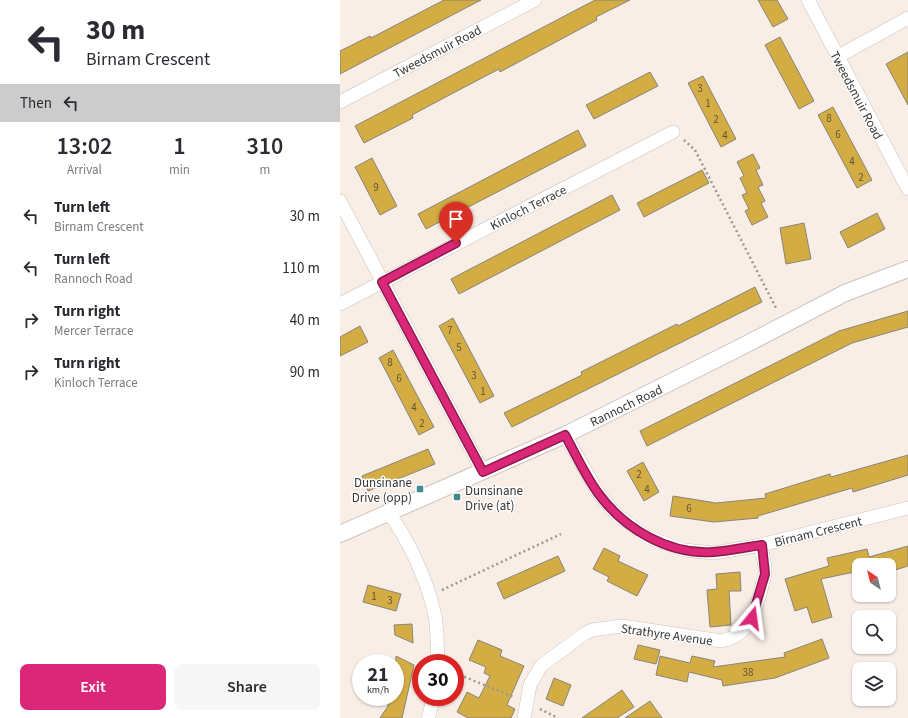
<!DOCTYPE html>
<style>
:root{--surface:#fff;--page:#f7f7f7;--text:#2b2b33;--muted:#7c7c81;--accent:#db2777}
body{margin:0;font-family:"Source Sans 3",sans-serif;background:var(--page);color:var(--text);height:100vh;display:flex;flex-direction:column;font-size:15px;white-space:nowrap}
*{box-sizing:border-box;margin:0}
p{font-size:13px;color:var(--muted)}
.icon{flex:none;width:22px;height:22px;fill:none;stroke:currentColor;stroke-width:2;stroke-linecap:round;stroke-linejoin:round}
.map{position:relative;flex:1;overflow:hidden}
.side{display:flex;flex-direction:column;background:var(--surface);width:340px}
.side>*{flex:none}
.top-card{background:#fff;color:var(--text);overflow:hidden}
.needle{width:26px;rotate:325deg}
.tools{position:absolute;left:512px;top:558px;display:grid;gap:8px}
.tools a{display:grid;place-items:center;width:44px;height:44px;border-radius:8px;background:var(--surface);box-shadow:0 1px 3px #0004;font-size:20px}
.speed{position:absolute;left:12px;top:654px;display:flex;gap:8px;font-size:20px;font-weight:700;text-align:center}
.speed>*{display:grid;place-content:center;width:52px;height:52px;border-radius:50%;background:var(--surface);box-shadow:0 1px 3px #0004;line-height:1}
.speed small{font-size:10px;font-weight:400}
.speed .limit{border:6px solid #d22;background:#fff;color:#111}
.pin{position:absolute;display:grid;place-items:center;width:34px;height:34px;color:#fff;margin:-41px -17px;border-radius:50% 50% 50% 0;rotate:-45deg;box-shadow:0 0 4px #0007}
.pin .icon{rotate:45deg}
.me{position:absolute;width:44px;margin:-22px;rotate:16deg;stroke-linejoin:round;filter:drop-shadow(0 0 3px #0008)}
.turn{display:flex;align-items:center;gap:14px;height:84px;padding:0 20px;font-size:18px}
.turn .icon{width:52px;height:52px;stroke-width:2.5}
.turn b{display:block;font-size:28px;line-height:34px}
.then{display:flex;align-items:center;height:38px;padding:0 20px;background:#0003;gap:8px;font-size:15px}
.eta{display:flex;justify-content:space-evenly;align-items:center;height:68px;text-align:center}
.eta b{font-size:24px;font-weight:600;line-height:28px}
.button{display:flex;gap:8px;margin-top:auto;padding:8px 20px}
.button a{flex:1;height:46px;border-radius:8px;background:var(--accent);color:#fff;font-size:16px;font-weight:600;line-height:46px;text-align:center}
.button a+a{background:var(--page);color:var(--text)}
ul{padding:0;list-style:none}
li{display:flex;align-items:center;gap:12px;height:52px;padding:0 20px}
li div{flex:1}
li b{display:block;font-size:15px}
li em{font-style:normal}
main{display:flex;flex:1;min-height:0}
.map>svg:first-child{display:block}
</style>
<main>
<section class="side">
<div class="top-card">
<div class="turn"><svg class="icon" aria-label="left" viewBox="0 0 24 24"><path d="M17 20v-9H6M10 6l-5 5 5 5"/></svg><div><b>30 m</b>Birnam Crescent</div></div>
<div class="then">Then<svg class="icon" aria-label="left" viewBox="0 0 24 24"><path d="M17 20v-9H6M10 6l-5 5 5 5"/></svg></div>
</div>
<div class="eta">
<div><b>13:02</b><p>Arrival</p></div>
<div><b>1</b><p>min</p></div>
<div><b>310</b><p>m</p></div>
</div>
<ul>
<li><svg class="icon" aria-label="left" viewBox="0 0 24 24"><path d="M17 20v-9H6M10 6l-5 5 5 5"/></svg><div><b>Turn left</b><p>Birnam Crescent</p></div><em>30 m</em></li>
<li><svg class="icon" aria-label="left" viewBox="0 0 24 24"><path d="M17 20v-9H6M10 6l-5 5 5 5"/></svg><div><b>Turn left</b><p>Rannoch Road</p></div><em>110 m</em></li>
<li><svg class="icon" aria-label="right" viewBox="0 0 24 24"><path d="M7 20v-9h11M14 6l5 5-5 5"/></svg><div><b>Turn right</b><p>Mercer Terrace</p></div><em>40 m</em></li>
<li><svg class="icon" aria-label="right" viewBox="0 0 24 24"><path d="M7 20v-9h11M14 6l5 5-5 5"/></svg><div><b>Turn right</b><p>Kinloch Terrace</p></div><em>90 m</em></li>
</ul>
<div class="button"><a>Exit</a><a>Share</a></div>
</section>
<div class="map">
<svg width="568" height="718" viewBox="0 0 568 718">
<rect width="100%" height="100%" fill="#f9eee6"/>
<!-- building -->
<g fill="#d3ad44" stroke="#88847a">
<path d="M104,0H141L0,74V51L30,36L31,38Z"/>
<path d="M255,0H290L256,17L257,20L160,72L159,69L100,100L72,115L73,118L24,143L15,126Z"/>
<path d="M418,0H437L448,19L433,27Z"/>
<path d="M440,37L474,101L459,109L425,45Z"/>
<path d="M568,52V105L546,64Z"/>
<path d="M310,72L318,86L254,119L246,105Z"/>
<path d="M363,76L396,139L381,147L348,83Z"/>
<path d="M493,107L532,180L517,188L478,115Z"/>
<path d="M238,130L246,146L86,229L78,214Z"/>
<path d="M413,154L420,168L416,170L423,185L418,187L425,201L421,203L428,217L412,225L405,211L409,209L402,195L407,193L400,178L404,176L397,162Z"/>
<path d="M32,158L57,206L40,215L15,167Z"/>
<path d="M362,170L369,183L304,217L297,203Z"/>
<path d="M272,195L280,210L119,294L111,279Z"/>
<path d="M537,213L545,229L508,248L500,232Z"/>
<path d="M464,223L471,259L446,264L440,228Z"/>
<path d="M415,287L422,302L172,427L164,413L242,375L241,372L337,324L338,326Z"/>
<path d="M568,311V327L512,343L307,446L300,431L499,331Z"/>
<path d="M113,318L154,396L140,403L99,326Z"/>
<path d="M20,326L28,342L0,356V337Z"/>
<path d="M53,350L94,427L79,435L39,358Z"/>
<path d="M88,449L95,464L28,491L22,476Z"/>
<path d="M568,455V475L513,492L512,488L418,516V518L374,522L330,516L333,496L376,503L426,498L425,494L490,474L491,477Z"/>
<path d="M303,462L319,492L304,501L287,471Z"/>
<path d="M568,546V566L549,572V565H519V571L481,579L492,617L472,623L467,607L455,611L445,579L489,566L487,558L527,549L529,557Z"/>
<path d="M264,548L280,556L278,561L308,575L297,596L267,581L269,577L253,569Z"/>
<path d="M218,556L225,571L164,599L157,583Z"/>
<path d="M400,572L401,591H389L391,625L370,627L367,590L377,589L376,574Z"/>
<path d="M28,585L61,594L56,611L23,602Z"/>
<path d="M72,624L73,643L55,635L54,625Z"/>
<path d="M482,639L489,658L435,678L383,686L382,680L349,672L347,682L316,675L320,656L350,663L352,656L375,661L373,667L445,657L444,653Z"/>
<path d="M138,640L162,650L160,656L184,666L167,705L175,709L171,718H128L117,712L127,692L139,698L150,676L144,673L146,667L129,660Z"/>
<path d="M298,645L320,650L316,664L294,659Z"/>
<path d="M56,656L74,665L62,718H40L48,706L50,697H55Z"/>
<path d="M214,678L231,685L223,706L206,699Z"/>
<path d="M282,690L294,707L277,718H242Z"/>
<path d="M310,701L322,718H285Z"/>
</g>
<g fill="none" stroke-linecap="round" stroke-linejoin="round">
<!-- minor casing -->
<g stroke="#cdc3bb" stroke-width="14">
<g id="minor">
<path d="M468,0L568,189"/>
<path d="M497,57L568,18"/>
<path d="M0,102L195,0"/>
<path d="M0,201L143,472"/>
<path d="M0,304L333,132"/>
<path d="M225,435L258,493L276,514L307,537L344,550L374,553L421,545L568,508"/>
<path d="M49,513C69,541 86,578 94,611C98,627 97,646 98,663"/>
<path d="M88,718L94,697"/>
<path d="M184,718L190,685L201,666L244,634L252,630L282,626L381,641C415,635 417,602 425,574V567L421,545"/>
</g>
</g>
<!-- tertiary casing -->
<g stroke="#cdc3bb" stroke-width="18">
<path id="tertiary" d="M0,534L225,435L399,348L505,293L568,269"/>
</g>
<!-- path -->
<g stroke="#9e9691" stroke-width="2.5" stroke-dasharray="2 3" stroke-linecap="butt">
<path d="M344,140L355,150L437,310"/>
<path d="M102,590L221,534"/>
<path d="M115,673L174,697"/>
<path d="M200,709L218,718"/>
</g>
<!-- minor -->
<use href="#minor" stroke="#fff" stroke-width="13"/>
<!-- tertiary -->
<use href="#tertiary" stroke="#fff" stroke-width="16"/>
</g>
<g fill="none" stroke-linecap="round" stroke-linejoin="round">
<!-- route casing -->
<g stroke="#8e194d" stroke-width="10">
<path id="route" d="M116,243L42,282L143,472L225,435C236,455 245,475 258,493C284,529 329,555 373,552C389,551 406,547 422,545L425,574L412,618"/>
</g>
<!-- route -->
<use href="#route" stroke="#db2777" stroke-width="7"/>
</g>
<!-- markers -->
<g fill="#428a90" stroke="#fefefe" stroke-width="1.5">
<rect x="76" y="485" width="8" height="8" rx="2"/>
<rect x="113" y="493" width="8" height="8" rx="2"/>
</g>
<g text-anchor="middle" stroke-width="3" stroke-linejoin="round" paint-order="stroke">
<!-- number labels -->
<g font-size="11" fill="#615438">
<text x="360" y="92">3</text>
<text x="368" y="107">1</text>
<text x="489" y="122">8</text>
<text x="376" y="123">2</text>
<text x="498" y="138">6</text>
<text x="385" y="139">4</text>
<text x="512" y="165">4</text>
<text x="521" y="181">2</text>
<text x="36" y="191">9</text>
<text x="110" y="334">7</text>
<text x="119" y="351">5</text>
<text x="50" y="366">8</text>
<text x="134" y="379">3</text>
<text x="59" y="382">6</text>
<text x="143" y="395">1</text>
<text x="74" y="411">4</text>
<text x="82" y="427">2</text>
<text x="299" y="478">2</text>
<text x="307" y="493">4</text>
<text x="349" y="512">6</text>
<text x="34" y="600">1</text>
<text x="50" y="604">3</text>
<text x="408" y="676">38</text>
</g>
<!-- street labels -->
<g font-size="13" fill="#3b3734" stroke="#fefefe">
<text transform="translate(97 51) rotate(-28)" y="5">Tweedsmuir Road</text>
<text transform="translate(517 95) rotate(62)" y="5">Tweedsmuir Road</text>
<text transform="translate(188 207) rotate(-27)" y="5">Kinloch Terrace</text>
<text transform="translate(286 405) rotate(-26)" y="5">Rannoch Road</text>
<text transform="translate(478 531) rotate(-14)" y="5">Birnam Crescent</text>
<text transform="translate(327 634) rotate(8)" y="5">Strathyre Avenue</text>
</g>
<!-- poi labels -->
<g font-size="13" fill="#3b3734" stroke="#fefefe" text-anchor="end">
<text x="72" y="487">Dunsinane<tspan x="72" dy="15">Drive (opp)</tspan></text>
<text x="125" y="495" text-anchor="start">Dunsinane<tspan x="125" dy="15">Drive (at)</tspan></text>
</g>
</g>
</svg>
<div class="tools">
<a><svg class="needle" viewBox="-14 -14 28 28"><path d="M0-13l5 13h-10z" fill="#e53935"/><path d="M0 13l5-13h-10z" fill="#7c7c81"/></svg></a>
<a><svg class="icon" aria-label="search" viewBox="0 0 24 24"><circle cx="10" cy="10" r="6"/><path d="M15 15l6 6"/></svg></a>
<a><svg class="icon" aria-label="layers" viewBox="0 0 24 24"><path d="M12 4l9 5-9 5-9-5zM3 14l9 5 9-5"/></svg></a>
</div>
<div class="speed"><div>21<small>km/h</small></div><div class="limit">30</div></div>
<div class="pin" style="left:116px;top:243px;background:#d93025"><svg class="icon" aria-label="arrive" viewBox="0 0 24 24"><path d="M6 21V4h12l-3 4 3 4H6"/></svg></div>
<svg class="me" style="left:412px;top:618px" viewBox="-20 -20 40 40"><path d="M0-17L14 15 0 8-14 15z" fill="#db2777" stroke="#fff" stroke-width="4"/></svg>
</div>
</main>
